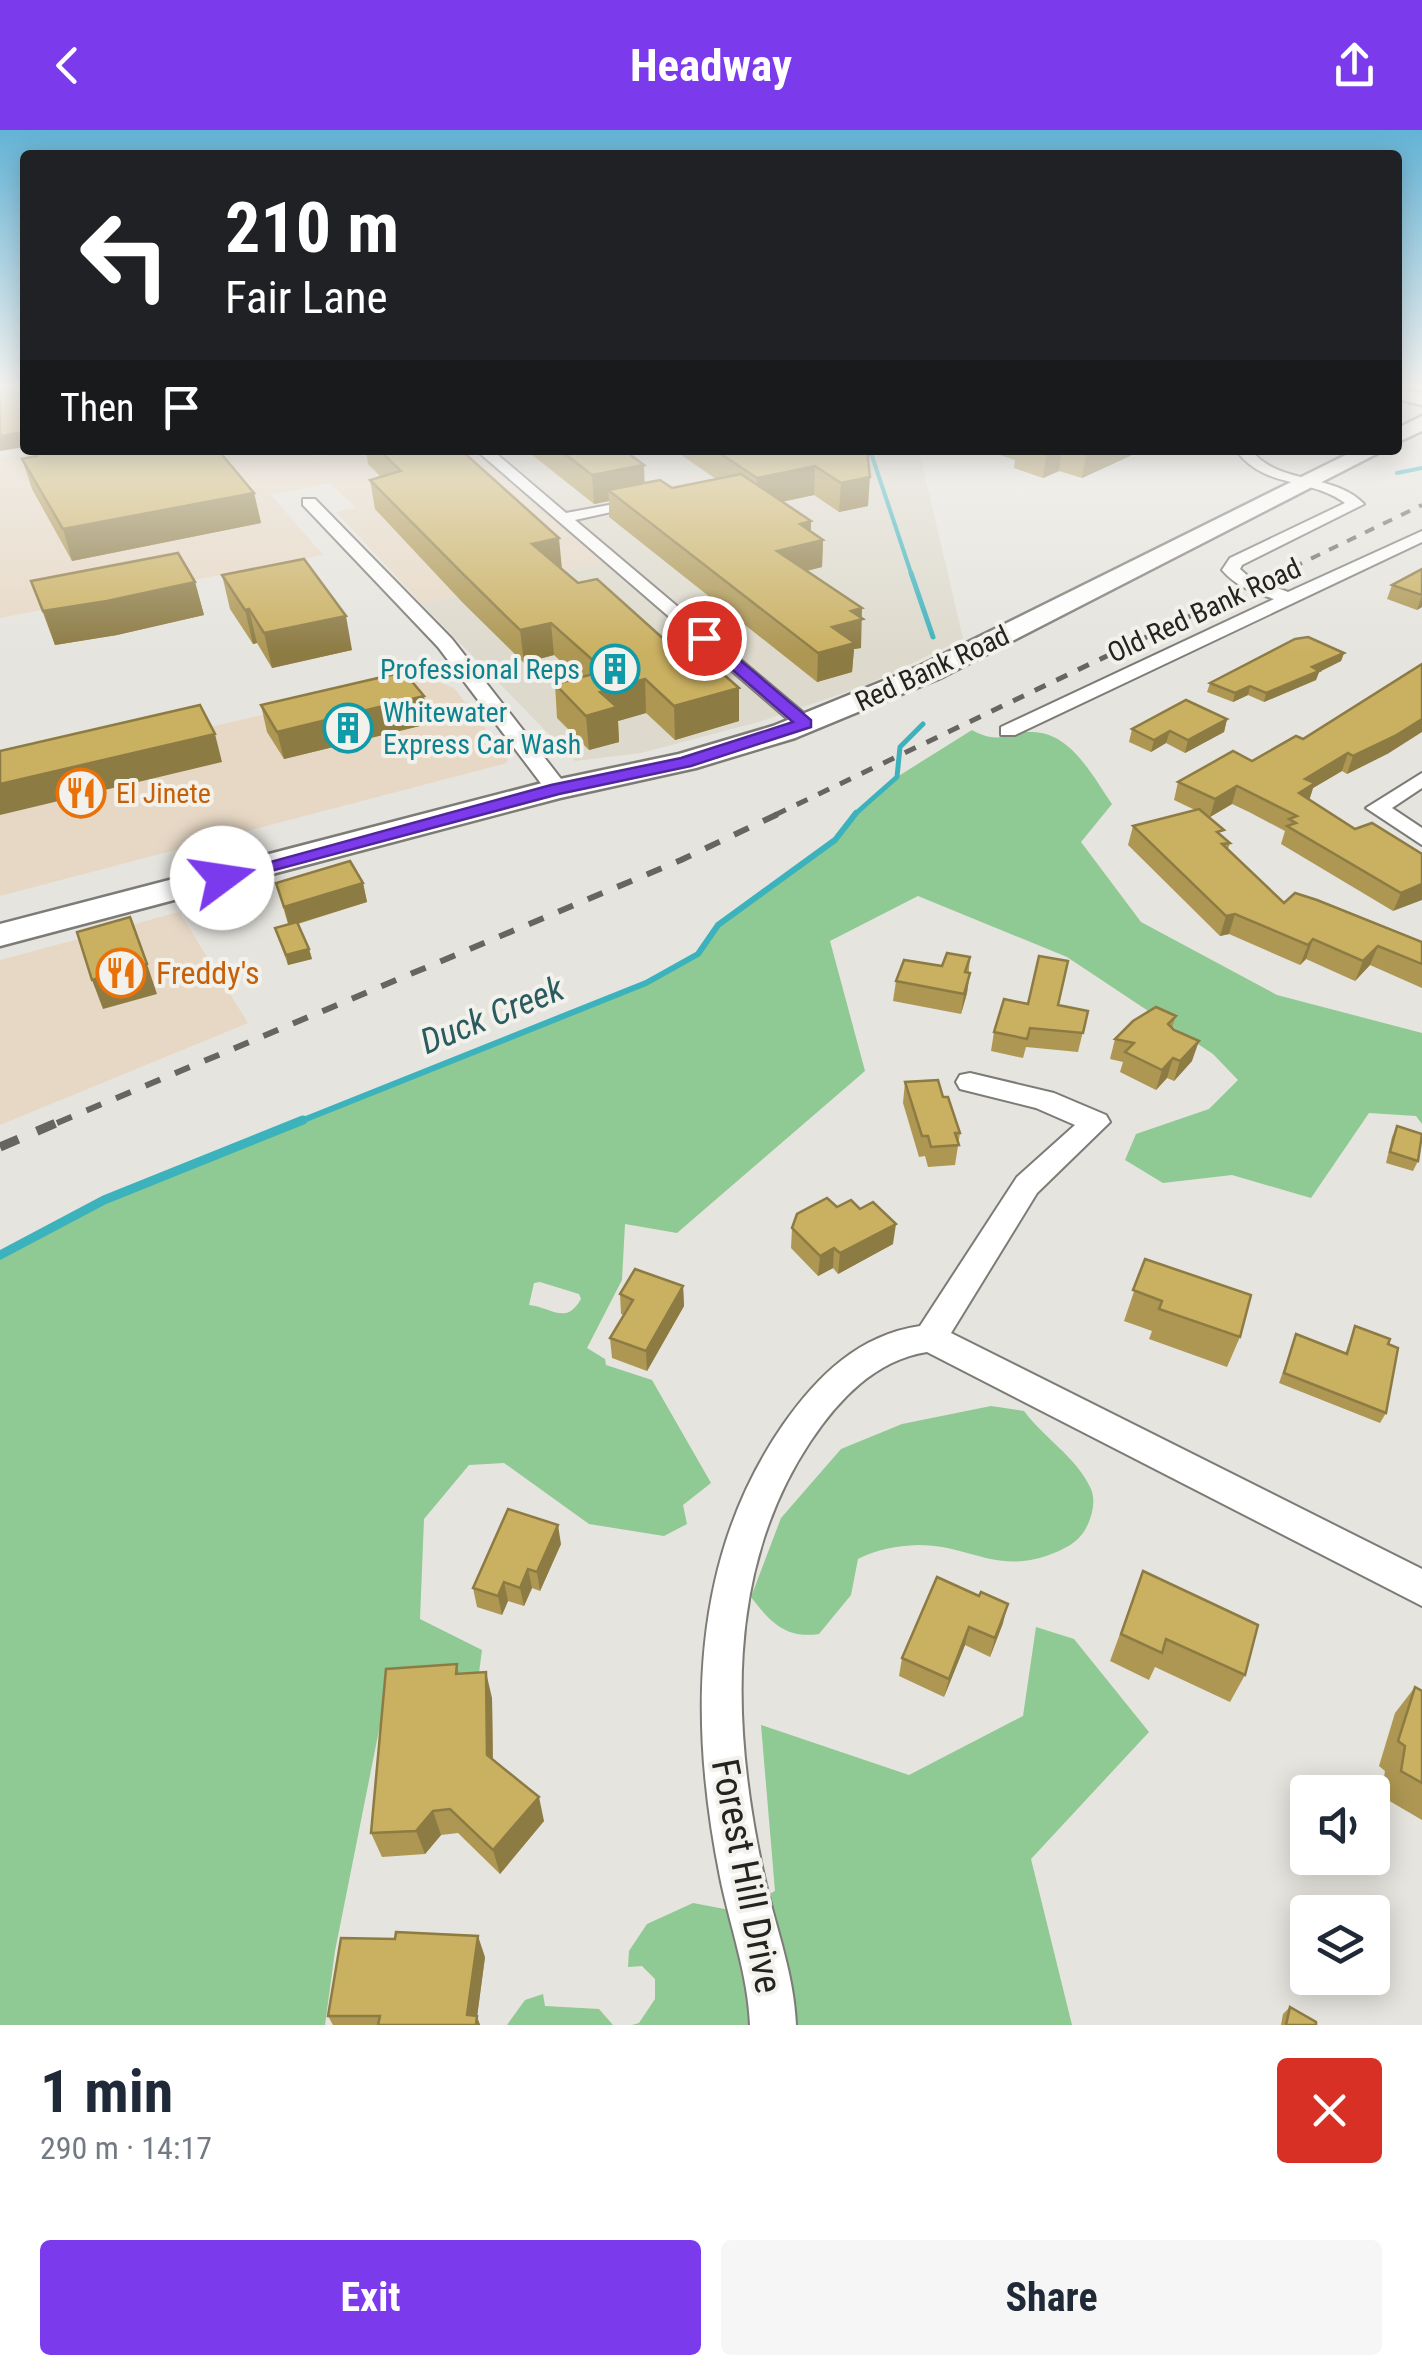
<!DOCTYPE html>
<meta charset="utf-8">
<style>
:root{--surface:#fff;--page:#f6f6f7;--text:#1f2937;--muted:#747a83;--accent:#7c3aed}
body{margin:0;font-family:"Roboto Condensed",sans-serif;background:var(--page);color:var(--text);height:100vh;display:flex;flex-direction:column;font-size:38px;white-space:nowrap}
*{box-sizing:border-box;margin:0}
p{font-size:32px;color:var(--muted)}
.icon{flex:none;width:55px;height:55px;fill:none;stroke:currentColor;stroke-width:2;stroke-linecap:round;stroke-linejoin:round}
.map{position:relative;height:1895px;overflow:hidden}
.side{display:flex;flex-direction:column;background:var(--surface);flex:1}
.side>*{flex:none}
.banner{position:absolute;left:20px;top:20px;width:1382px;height:305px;border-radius:10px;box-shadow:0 5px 25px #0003;background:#202124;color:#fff;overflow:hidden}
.buttons{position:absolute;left:1290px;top:1645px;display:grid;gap:20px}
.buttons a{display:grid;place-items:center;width:100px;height:100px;border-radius:10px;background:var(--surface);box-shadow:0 5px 25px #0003;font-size:50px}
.pin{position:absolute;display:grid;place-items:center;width:85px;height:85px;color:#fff;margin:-42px;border:5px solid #fff;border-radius:50%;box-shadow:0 2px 10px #0007}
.me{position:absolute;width:110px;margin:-55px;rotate:76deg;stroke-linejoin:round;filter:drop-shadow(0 0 8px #0008)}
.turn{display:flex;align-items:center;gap:35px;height:210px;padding:0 40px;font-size:45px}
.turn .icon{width:130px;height:130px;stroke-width:2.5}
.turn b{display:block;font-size:70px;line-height:85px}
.then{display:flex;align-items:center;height:95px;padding:0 40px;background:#0003;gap:20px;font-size:38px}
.round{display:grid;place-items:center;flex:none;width:105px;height:105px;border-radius:10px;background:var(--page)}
.summary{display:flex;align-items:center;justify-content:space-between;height:170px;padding:0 40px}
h1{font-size:60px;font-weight:700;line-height:75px}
.primary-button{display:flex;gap:20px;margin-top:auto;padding:20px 40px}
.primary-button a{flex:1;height:115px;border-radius:10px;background:var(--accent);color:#fff;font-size:40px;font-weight:700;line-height:115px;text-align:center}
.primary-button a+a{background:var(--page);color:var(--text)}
header{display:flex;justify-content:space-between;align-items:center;height:130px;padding:0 40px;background:var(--accent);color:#fff;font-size:45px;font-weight:700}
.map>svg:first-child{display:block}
</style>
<header><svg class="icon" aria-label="back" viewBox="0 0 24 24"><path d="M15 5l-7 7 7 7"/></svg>Headway<svg class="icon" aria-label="share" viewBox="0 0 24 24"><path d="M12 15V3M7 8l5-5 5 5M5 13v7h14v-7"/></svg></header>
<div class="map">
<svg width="1422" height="1895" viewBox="0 0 1422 1895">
<rect width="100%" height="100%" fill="#e6e4de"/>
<!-- commercial -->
<g fill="#e7d8c5">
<path d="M48,320H310L317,327L353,320H470L603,432L422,474L336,382L356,378L330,353L271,365L323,425L0,488V328Z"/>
<path d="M427,548L454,558L508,627L507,633L0,766V644Z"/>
<path d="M179,782L248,893L0,995V830Z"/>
</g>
<!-- built -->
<path fill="#ddd9cc" d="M470,320H919L963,509L864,556L762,591L641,623L575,631L422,474L602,432Z"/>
<!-- green -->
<g fill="#8fc993" fill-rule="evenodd">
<path d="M972,600C1001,616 1004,601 1032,602C1071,602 1093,647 1112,674L1081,712L1141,792L1277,865L1422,903V994L1416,986L1369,983L1311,1068L1232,1045L1163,1053L1125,1030L1136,1004L1209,979L1238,950L1213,924L1067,827L918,766L830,811L865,941L677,1103L625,1094L622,1150L587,1218L605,1229L606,1235L652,1250L711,1353L683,1375L687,1394L664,1406L589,1394L504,1333L469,1335L424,1389L420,1489L482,1520L479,1543L387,1560L335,1821L325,1895H0V1125L104,1070L646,853L698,824L718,795L835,710L860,678L897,647ZM540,1152L579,1164L581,1169C566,1196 551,1177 529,1175L534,1153Z"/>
<path d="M991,1276L1024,1281C1044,1308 1076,1327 1090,1357C1096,1368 1093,1383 1088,1394C1082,1409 1069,1417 1054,1423C998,1446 971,1415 918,1415C895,1416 878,1419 858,1429L851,1465L819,1504C786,1509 770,1492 751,1467L781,1388L841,1319L902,1294Z"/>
<path d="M1036,1497L1074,1509L1149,1602L1031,1729L1072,1895H632L639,1893L655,1869V1849L642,1836L628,1837L629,1821L647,1794L693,1773L735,1781L775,1761L761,1595L909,1645L1023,1586Z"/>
<path d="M543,1864L545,1876L599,1879L613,1895H507L525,1870Z"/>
</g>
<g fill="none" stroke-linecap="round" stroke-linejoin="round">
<!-- stream-far3 -->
<g stroke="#3cb2bc" stroke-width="4">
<path d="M864,320L872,326L912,446"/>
<path d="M1397,343L1422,338"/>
</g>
<!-- stream-far2 -->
<g stroke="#3cb2bc" stroke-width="5">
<path d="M911,443L933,507"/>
<path d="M854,685L897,647L900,617L923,594"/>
</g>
<!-- stream-far1 -->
<path stroke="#3cb2bc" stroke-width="6" d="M296,993L646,853L698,824L718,795L835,710L856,683"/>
<!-- stream -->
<path stroke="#3cb2bc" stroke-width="9" d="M0,1125L104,1070L303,990"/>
<!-- minor casing -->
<g stroke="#7d7b76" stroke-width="4">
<g id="minor">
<path d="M0,258H14L0,263Z"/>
<path d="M476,320H492L566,383L652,367V373L575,390L812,590V598H798Z"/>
<path d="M1236,320H1251C1279,356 1333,342 1364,374L1242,435L1240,439L1250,448L1288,462L1422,401V412L1015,605H1001V597L1274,469C1253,462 1237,457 1222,440L1230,428L1345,373C1310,347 1264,359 1236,320Z"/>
<path d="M303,369H315L452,509L565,654V664H549L438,517L303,375Z"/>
<path d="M1422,643V658L1392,678L1422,698V715L1366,678Z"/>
<path d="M970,943L1054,963L1106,985L1110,992L1037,1063L951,1203L1422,1439V1476L927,1222C875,1230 838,1270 810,1312C724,1442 732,1600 764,1746C775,1796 794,1843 796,1895H750C748,1844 730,1797 720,1747C689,1592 690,1429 783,1295C817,1246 859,1205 920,1196L1017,1047L1075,995L1036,978L960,959L956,952L960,945Z"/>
</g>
</g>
<!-- highway casing -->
<g stroke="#7d7b76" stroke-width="5">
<g id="highway">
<path d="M1398,258L1422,263V275L1398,269Z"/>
<path d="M1422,286V301L1398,312V298Z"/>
<path d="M1356,320H1384L940,548L795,608L696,638L560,668L0,816V794L546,652L679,624L773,596L920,536Z"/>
</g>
</g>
<!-- minor -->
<use href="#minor" fill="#fff" fill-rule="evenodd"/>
<!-- highway -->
<use href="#highway" fill="#fff" fill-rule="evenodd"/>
<!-- rail-far3 -->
<path stroke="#666562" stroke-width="4" stroke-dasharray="10 10" stroke-linecap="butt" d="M1275,446L1422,375"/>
<!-- rail-far2 -->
<path stroke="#666562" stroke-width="5" stroke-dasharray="12 12" stroke-linecap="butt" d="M775,685L1280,443"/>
<!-- rail-far1 -->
<path stroke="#666562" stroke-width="6" stroke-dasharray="16 16" stroke-linecap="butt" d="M57,993L681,730L780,683"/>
<!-- rail -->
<path stroke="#666562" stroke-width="9" stroke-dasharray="20 20" stroke-linecap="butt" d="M0,1017L63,990"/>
</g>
<!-- wall -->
<g fill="#ae9753">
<path d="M30,320H218L254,363L261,393L72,431L32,359L22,329L33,327Z"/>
<path d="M366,320H461L562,439L578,453L739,558V591L675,610L646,583L618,591L619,612L589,620L557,588L555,554L578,548L554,525L524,533L463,473L375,379L370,350L381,347L368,334Z"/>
<path d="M526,320H624L645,353L672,358L716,349L674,320H867L868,376L839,382L814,365L782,372L811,391V401L823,410L822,437L807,441L861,488V518L854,519L852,542L817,552L609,387V371L594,374Z"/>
<path d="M985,320H1143L1082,348L1059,341L1043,348L1014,338L1015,330Z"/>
<path d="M1422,439V477L1417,480L1387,469L1392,455Z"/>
<path d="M222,445L352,520L272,538L257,513L253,514L230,479Z"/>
<path d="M31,451L195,452L204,485L117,505L55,515Z"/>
<path d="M1344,523L1341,531L1319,542L1316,550L1264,572L1248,565L1233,572L1207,562L1210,553Z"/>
<path d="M261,575L428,594L284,629L267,602Z"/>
<path d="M1227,589L1224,602L1185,623L1166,613L1151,622L1129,612L1132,599Z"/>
<path d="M1303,609L1389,623L1347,644L1342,641L1313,658L1309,670L1355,699L1422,724L1393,781L1281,714L1285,701L1249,682L1232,674L1210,687L1206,686L1222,706L1230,713L1228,719L1284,773L1422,812V858L1370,835L1355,851L1306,829L1300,835L1229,804L1220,806L1128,715L1133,696L1195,680L1174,670L1178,652L1252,631Z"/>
<path d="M276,753H363L367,772L298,794L309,819L312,829L288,835L275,798L288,794Z"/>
<path d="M970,827L967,863L961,884L893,871L896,851Z"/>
<path d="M1028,874L1058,875L1088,881L1078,922L1026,917L1023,928L991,921L994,902Z"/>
<path d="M1176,886L1172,898L1192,931L1174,951L1167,948L1156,960L1120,942L1123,932L1110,929L1115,909Z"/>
<path d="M905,952L943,967L960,1003L955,1035L928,1037L925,1026L919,1027L903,973Z"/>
<path d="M1397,996L1418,1031L1413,1041L1386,1033L1392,1007Z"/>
<path d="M837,1077L893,1114L838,1144L833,1138L818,1146L791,1118L792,1098Z"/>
<path d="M1145,1129L1240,1207L1227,1237L1149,1209L1152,1201L1124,1191Z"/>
<path d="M683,1156L684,1176L647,1241L612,1228L610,1208L624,1185L621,1184L620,1164Z"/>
<path d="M1355,1196L1388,1214L1386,1283L1380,1293L1279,1253L1296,1204L1345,1224Z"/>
<path d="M561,1414L540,1461L532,1458L524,1476L508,1471L502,1485L477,1477L473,1458Z"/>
<path d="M1143,1441L1245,1545L1230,1572L1155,1537L1149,1550L1110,1531Z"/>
<path d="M937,1447L1003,1493L990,1527L965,1515L944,1567L899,1546L902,1528Z"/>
<path d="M457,1534L459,1544L492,1568L493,1630L544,1691L500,1744L458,1703L441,1705L425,1724L382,1727L371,1703Z"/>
<path d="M1415,1557L1422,1561V1690L1381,1666L1385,1641L1379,1636L1395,1583Z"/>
<path d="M485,1827L477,1887L480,1895H333L328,1886Z"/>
<path d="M1290,1877L1316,1895H1281L1283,1884Z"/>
</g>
<!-- shaded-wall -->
<g fill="#8d7b44">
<path d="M25,302V317L0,321V306Z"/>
<path d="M1047,320H1062L1059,341L1043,348Z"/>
<path d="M1087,320H1143L1082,348Z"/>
<path d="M644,335L645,364L608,360L609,371L594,374L592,345Z"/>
<path d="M815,336L814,365L756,377L757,348Z"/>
<path d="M870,347L868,376L839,382L841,353Z"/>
<path d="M254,363L261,393L72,431L63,399Z"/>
<path d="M811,391L810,413L823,410L822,437L776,448L777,421L800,394Z"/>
<path d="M559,408L562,439L532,414Z"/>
<path d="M195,452L204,485L117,505L55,515L43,481Z"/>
<path d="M1422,465V477L1417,480Z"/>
<path d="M862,478L861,518L854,519L852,542L817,552L818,523L832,497L851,481Z"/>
<path d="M249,479L257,513L253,514L245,480Z"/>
<path d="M346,486L352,520L272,538L264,503Z"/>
<path d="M551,493L554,525L524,533L520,500Z"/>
<path d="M1344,523L1341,531L1319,542L1316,550L1264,572L1266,563L1312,537Z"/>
<path d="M645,549L646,583L618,591L619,612L589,620L586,586L600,562Z"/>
<path d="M1250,556L1248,565L1233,572L1235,563Z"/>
<path d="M739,558V591L675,610L674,576Z"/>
<path d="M424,566L428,594L284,629L277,602Z"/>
<path d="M1227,589L1224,602L1185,623L1188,610Z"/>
<path d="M1422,589V602L1389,623L1347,644L1353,626Z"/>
<path d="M1170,601L1166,613L1151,622L1154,610Z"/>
<path d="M215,604L222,632L0,685V654Z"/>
<path d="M1348,623L1342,641L1313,658L1309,671L1293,682L1305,649Z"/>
<path d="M1237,656L1232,674L1210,687L1215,669Z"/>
<path d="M363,753L367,772L289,796L284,777Z"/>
<path d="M1422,754V770L1393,781L1401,763Z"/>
<path d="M1235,784L1229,804L1220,806L1226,786Z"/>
<path d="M1313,809L1306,829L1300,835L1308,815Z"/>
<path d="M1378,816L1370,835L1355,851L1363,831Z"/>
<path d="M309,819L312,829L288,835L286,825Z"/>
<path d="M147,834L157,864L103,879L92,850Z"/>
<path d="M970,843L967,863L961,884L964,864Z"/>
<path d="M1199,911L1192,931L1174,951L1180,931Z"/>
<path d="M1173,928L1167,948L1156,960L1162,940Z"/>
<path d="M896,1094L893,1114L838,1144L840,1123Z"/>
<path d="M834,1118L833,1138L818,1146L820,1126Z"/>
<path d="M683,1156L684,1176L647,1241L646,1221Z"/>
<path d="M558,1395L561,1414L540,1461L537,1442Z"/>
<path d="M528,1439L532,1458L524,1476L520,1458Z"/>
<path d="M504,1452L508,1471L502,1485L498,1466Z"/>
<path d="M1008,1474L1003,1493L990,1527L995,1508Z"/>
<path d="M969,1497L965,1515L944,1567L949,1549Z"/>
<path d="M486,1542L492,1568L493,1650L487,1625Z"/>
<path d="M539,1667L544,1691L500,1744L493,1720Z"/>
<path d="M433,1681L441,1705L425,1724L416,1701Z"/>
<path d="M478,1806L485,1827L477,1887L480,1895H471L467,1885Z"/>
</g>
<!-- building -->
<g fill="#cab061" stroke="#8d7b44" stroke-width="2.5">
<path d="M10,258H25V302L0,306V259Z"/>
<path d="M33,320H218L254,363L63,399L22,329L37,326Z"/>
<path d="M379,320H461L559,408L532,414L578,453L597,449L667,512L682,508L739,558L674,576L645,549L600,562L617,577L586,586L555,554L605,541L551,493L520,500L460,441L370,350L401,341Z"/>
<path d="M560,320H624L644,335L592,345Z"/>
<path d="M715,320H867L870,347L841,353L815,336L757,348Z"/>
<path d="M741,344L811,391L800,394L823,410L777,421L862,478L851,481L863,489L832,497L855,513L818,523L608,360L660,350L672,358Z"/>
<path d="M178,423L195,452L107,471L43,481L31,451Z"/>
<path d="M304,429L346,486L264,503L249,479L245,480L222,445Z"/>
<path d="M1422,439V465L1392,455Z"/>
<path d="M1308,507L1344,523L1312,537L1319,541L1266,563L1250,556L1235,563L1210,553L1295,509Z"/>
<path d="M1422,534V589L1395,606L1353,626L1348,623L1305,649L1315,653L1299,663L1355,699L1372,693L1422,724V754L1401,763L1287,696L1296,693L1289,689L1297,686L1237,656L1215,669L1178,652L1233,621L1252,631L1296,606L1303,609Z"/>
<path d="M404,542L424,566L277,602L261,575Z"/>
<path d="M1186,570L1227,589L1188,610L1170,601L1154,610L1132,599Z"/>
<path d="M200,575L215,604L0,654V621Z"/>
<path d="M1199,679L1224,700L1217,702L1230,713L1222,714L1284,773L1295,763L1317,770L1422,812V834L1378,816L1363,831L1313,809L1308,815L1235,784L1226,786L1133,696Z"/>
<path d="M350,731L363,753L284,777L276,753Z"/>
<path d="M130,787L147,834L92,850L77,802Z"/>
<path d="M297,792L309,819L286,825L275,798Z"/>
<path d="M947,823L970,827L965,842L970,843L964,864L896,851L904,830L942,836Z"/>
<path d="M1039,826L1068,831L1058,875L1088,881L1083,903L1030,898L1027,909L994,902L1004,869L1028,874Z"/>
<path d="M1156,877L1176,886L1168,894L1174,900L1199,911L1180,931L1173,928L1162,940L1125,922L1134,913L1115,909L1133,891Z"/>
<path d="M938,950L943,967H948L960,1003H955L959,1015L931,1017L928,1006H922L905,952Z"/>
<path d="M1397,996L1422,1004L1418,1031L1390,1022Z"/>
<path d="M827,1068L837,1077L851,1070L860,1079L873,1072L896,1094L840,1123L834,1118L820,1126L792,1098L797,1084Z"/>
<path d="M1145,1129L1251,1165L1240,1207L1159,1179L1162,1171L1133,1160Z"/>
<path d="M635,1139L683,1156L646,1221L610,1208L633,1170L620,1164Z"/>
<path d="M1355,1196L1390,1209L1388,1214L1398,1218L1386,1283L1284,1243L1296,1204L1347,1224Z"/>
<path d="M508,1379L558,1395L537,1442L528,1439L520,1458L504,1452L498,1466L473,1458Z"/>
<path d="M1143,1441L1258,1495L1245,1545L1166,1509L1162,1523L1121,1504Z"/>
<path d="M937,1447L979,1466L981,1462L1008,1474L995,1508L969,1497L949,1549L902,1528Z"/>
<path d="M457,1534L456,1544L486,1542L487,1625L539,1667L493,1720L450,1679L433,1681L416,1701L371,1703L386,1539Z"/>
<path d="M1415,1557L1422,1561V1653L1401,1641L1405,1616L1398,1611Z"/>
<path d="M396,1802L478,1806L467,1885L477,1886L476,1895H378L380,1886H328L341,1808L395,1809Z"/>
<path d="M1290,1877L1316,1892V1895H1286Z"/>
</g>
<!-- sky -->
<linearGradient id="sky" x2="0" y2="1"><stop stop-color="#63b3d6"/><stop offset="0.49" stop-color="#f4f3f0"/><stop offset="1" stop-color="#f4f3f0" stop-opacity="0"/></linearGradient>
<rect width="1422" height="523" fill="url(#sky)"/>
<!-- route -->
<path fill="#7c3aed" stroke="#51269a" stroke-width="2.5" d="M699,505H710L811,590V597L691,636L559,664L222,754L212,748L551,655L681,628L793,592L699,511Z"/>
<!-- icons -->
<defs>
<g id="building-ring" transform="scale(2.5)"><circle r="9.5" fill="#f3f1eb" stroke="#0f9aa8" stroke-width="1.5"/><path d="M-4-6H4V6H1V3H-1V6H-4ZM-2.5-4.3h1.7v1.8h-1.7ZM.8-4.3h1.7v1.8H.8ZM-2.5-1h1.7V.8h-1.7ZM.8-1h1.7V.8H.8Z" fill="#0f9aa8"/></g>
<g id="restaurant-ring" transform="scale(2.5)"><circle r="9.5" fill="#f3f1eb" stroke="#e8710a" stroke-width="1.5"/><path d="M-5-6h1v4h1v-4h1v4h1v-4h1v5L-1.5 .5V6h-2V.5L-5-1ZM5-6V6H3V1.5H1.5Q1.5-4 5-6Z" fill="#e8710a"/></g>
</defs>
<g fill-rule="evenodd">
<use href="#building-ring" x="615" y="539"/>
<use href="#building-ring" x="348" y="598"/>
<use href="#restaurant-ring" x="81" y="663"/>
<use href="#restaurant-ring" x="121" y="843"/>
</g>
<g text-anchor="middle" stroke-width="8" stroke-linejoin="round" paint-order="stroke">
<!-- far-street labels -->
<g font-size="28" fill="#232321" stroke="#f3f1eb">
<text transform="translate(1204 480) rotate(-25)" y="10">Old Red Bank Road</text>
<text transform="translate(932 538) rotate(-25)" y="10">Red Bank Road</text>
</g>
<!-- far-culture labels -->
<g font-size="28" fill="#0d838f" stroke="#f3f1eb" text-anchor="end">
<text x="580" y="549">Professional Reps</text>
<text x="383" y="592" text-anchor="start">Whitewater<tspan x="383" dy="32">Express Car Wash</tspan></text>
</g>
<!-- far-food labels -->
<g font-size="28" fill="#c56008" stroke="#f3f1eb" text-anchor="start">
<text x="116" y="673">El Jinete</text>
</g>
<!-- food labels -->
<g font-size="32" fill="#c56008" stroke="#f3f1eb" text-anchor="start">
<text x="156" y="854">Freddy's</text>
</g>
<!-- water labels -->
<g font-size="35" font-style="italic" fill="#2a5b5f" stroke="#f3f1eb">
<text transform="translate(492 885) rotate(-22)" y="12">Duck Creek</text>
</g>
<!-- near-street labels -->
<g font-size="38" fill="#232321" stroke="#f3f1eb">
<text transform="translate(747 1746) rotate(79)" y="13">Forest Hill Drive</text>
</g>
</g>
</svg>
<div class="buttons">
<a><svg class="icon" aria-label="sound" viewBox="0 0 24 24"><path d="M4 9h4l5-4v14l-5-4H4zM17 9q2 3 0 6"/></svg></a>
<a><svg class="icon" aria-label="layers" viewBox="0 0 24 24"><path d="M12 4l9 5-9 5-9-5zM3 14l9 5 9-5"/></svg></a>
</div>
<div class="pin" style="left:704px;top:508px;background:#d93025"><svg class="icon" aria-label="arrive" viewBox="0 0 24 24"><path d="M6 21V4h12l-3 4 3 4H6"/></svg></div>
<svg class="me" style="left:222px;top:748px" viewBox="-20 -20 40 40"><circle r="19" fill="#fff"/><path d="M0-13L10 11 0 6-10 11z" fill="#7c3aed"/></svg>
<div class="banner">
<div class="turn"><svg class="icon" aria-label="left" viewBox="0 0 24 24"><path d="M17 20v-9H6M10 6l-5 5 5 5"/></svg><div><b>210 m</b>Fair Lane</div></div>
<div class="then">Then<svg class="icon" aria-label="arrive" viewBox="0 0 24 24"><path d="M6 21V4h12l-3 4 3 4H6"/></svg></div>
</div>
</div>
<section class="side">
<div class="summary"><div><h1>1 min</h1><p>290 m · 14:17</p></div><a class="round" style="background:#d93025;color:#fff"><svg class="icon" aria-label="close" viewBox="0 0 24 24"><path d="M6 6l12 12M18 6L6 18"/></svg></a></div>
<div class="primary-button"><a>Exit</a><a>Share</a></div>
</section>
